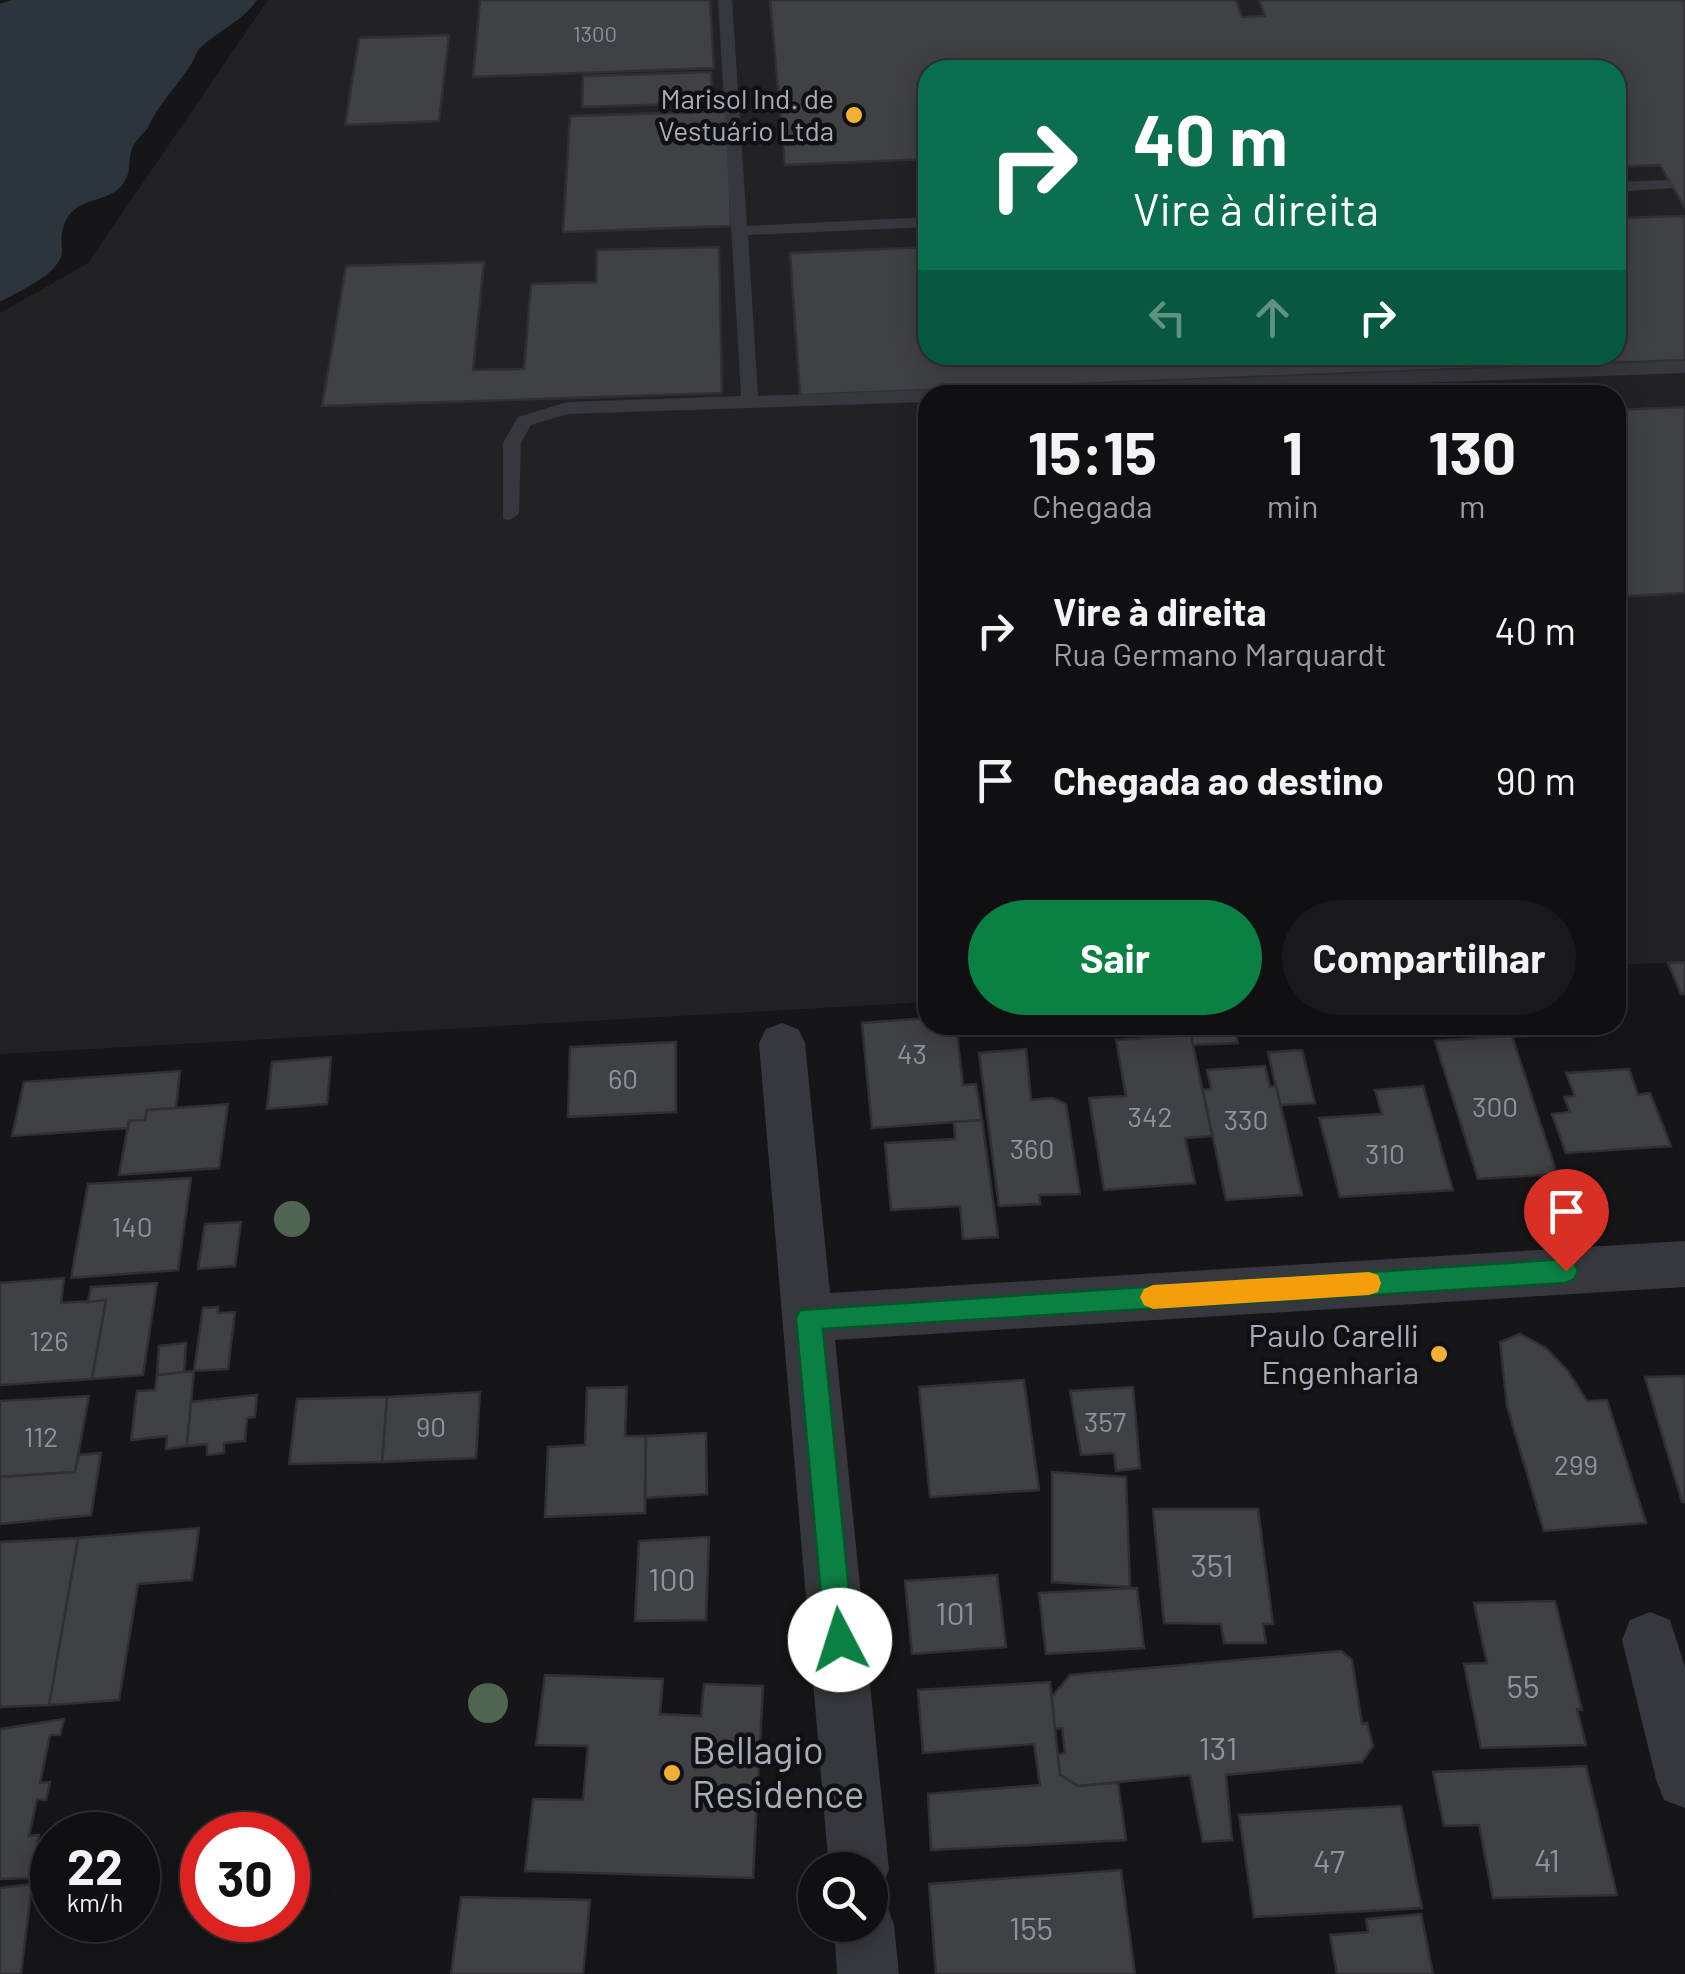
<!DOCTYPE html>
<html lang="pt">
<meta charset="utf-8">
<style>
:root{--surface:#101012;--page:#19191b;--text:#f1f3f6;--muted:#9c9d9f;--line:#303032;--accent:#0b8043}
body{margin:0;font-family:Barlow,sans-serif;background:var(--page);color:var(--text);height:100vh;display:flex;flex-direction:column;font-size:38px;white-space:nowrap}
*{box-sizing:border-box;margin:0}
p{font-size:32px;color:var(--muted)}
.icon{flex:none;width:55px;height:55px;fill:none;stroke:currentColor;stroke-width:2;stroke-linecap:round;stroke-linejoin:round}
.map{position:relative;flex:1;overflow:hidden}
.details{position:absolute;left:918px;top:385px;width:708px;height:650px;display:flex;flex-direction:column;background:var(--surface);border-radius:30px;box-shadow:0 5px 25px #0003,0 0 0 2px var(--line)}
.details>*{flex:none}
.guide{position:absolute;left:918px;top:60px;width:708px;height:305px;border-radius:30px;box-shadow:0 5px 25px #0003,0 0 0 2px var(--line);background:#0b6e4f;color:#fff;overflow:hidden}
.buttons{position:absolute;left:798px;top:1852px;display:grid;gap:20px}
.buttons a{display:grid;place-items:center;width:90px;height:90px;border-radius:50%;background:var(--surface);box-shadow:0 5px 25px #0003,0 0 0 2px var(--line);font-size:50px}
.speed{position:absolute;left:30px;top:1812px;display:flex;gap:20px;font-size:50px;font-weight:700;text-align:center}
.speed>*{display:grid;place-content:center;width:130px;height:130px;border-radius:50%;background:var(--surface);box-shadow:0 5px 25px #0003,0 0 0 2px var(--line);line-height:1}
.speed small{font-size:25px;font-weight:400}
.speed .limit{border:15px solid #d22;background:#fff;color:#111}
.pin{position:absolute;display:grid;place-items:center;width:85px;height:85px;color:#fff;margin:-102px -42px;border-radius:50% 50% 50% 0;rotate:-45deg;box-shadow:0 0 10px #0007}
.pin .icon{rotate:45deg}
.me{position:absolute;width:110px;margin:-55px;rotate:355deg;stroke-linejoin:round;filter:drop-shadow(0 0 8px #0008)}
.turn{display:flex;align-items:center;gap:35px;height:210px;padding:0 50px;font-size:45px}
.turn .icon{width:130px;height:130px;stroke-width:2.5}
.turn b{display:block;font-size:70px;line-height:85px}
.lanes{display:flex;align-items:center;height:95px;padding:0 50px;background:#0003;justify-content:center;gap:50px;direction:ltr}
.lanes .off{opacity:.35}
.eta{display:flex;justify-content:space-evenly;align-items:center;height:170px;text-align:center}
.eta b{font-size:60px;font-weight:700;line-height:70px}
.cta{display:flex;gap:20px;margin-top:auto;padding:20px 50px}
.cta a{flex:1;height:115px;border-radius:60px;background:var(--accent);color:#fff;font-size:40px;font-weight:700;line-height:115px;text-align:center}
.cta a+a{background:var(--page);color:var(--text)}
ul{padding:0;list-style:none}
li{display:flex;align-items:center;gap:30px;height:150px;padding:0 50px}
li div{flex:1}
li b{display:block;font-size:38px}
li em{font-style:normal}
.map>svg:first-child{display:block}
</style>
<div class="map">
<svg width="1685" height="1974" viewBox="0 0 1685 1974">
<rect width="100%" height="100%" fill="#161618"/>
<!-- built -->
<path fill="#222225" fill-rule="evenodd" d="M268,0H1685V962L1615,965V395H928L927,1002L0,1054V313L88,263ZM928,70H1615V355H928Z"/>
<!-- water -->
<path fill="#2c353c" d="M11,0H257C242,22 217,31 199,49C196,53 194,59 192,63C178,85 161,101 149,125C145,134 135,139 132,149C128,159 131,170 126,179C114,203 86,195 70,214C61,226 61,237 62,250C64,272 16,293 0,302V4Z"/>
<!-- building -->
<g fill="#404145" stroke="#303034" stroke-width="2.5">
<path d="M480,0H710L714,68L473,77Z"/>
<path d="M770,0H1236L1242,17L1265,16L1259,0H1685V208L1660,165L1615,167V70H928V159L785,165Z"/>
<path d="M449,35L439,121L345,125L359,38Z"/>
<path d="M711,72L712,103L582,107L583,76Z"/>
<path d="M728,111L731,226L563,232L570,116Z"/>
<path d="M1685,216V360L800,395L790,253L928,247V355H1615V218Z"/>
<path d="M719,247L722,393L322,406L346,266L484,262L473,370L524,369L531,284L596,282L597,250Z"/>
<path d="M1685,407V593L1615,597V410Z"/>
<path d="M1685,962V994H1681L1668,963Z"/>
<path d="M928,1018V1025H956L963,1085L976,1084L982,1120L872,1128L862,1023Z"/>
<path d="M1189,1025H1234L1238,1043L1193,1045Z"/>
<path d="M1496,1025H1523L1527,1036L1500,1037Z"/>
<path d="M1191,1035L1212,1136L1185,1138L1195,1183L1104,1190L1089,1098L1126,1096L1116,1040Z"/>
<path d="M1512,1036L1557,1174L1478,1179L1435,1041Z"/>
<path d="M676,1042V1112L568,1117L570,1047Z"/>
<path d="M1026,1049L1031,1100L1053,1098L1066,1104L1080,1194L1039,1195L1040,1204L999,1206L979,1053Z"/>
<path d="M1302,1050L1315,1103L1280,1105L1268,1052Z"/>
<path d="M331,1057L327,1104L267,1109L272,1062Z"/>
<path d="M1265,1066L1270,1087L1276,1086L1302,1195L1226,1200L1203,1090L1211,1089L1207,1070Z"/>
<path d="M1629,1069L1638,1095L1650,1093L1671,1146L1566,1153L1552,1114L1570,1112L1564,1097L1575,1096L1566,1073Z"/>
<path d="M180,1071L176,1108L147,1110L145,1120L129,1121L128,1128L12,1136L24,1082Z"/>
<path d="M1423,1086L1453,1190L1340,1197L1319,1118L1382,1114L1375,1090Z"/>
<path d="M228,1104L219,1168L119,1175L129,1121L145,1120L147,1110Z"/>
<path d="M982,1120L998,1237L963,1239L960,1206L891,1210L885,1143L955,1139L954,1122Z"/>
<path d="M191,1178L178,1270L71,1278L88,1184Z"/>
<path d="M241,1222L235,1266L198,1269L205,1224Z"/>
<path d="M64,1278L61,1303L106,1300L92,1379L0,1385V1283Z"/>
<path d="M157,1283L143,1375L92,1379L106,1300L88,1302L91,1287Z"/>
<path d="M218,1307V1313L235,1312L228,1369L194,1371L203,1308Z"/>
<path d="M1520,1334L1546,1348L1568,1371L1587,1401L1607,1400L1646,1523L1544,1531L1507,1406L1500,1342Z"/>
<path d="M186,1343L184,1372L157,1375L159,1346Z"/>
<path d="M194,1371L187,1446L166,1449L167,1436L131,1440L137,1391L155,1390L157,1375Z"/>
<path d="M1685,1376V1502H1682L1645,1377Z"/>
<path d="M1024,1380L1039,1490L930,1497L919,1387Z"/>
<path d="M627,1387L625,1436H646L645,1513L545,1517L548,1447L585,1445L587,1388Z"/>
<path d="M1133,1387L1140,1468L1116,1471L1114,1453L1081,1455L1070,1391Z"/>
<path d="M480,1392L476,1458L382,1462L387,1397Z"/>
<path d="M257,1395L255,1417L247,1418L245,1441L224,1443V1453L207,1455V1444L187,1446L191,1402Z"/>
<path d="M89,1396L75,1472L0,1477V1401Z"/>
<path d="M387,1397L382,1462L289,1464L297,1399Z"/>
<path d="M706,1433L707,1494L645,1498L646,1436Z"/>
<path d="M101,1453L91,1515L0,1524V1477L75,1472L79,1455Z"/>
<path d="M1052,1472L1126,1477L1130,1587L1052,1582Z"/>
<path d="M1153,1509H1258L1273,1624H1263L1266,1643H1224L1221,1624L1164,1623Z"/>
<path d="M199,1528L192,1580L138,1584L119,1700L49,1705L78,1538Z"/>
<path d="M709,1537L706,1620L635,1621L639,1541Z"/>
<path d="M78,1538L49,1705L0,1707V1542Z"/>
<path d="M997,1575L1006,1647L912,1654L905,1581Z"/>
<path d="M1137,1588L1144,1648L1046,1654L1039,1593Z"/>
<path d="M1555,1601L1582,1710L1577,1709L1586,1745L1481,1748L1464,1664L1487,1663L1474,1603Z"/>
<path d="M1341,1651L1352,1660L1362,1724L1367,1723L1373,1746L1362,1762L1226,1775L1232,1840L1203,1842L1190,1775L1078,1786L1060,1775L1057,1755L1065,1753L1062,1728L1055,1729L1051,1698L1070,1675Z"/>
<path d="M545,1675L663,1679L660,1714L701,1716L704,1684L763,1686L753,1878L525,1871L533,1799L583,1800L588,1746L536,1745Z"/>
<path d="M1050,1682L1060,1775L1078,1786L1118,1783L1126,1840L931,1850L928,1794L1040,1785L1034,1744L923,1753L918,1690Z"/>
<path d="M64,1719L60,1735H50L40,1783L50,1782L46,1800L37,1799L29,1836L39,1835L30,1878L0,1879V1729Z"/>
<path d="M1586,1766L1617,1895L1493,1898L1479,1825L1444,1826L1433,1772Z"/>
<path d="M1401,1806L1422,1908L1254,1917L1239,1815Z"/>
<path d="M1121,1870L1135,1974H936L929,1884Z"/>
<path d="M32,1884L21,1974H0V1888Z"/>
<path d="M461,1897L590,1900L583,1974H451Z"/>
<path d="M1421,1914L1433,1974H1337L1330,1935L1368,1932L1366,1919Z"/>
</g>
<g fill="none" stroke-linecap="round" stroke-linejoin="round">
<!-- service -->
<g fill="#37383d" fill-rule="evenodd">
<path d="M718,0H732L747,226L928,217V227L748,235L758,396L928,390L936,395H928V402L568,414L531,425L521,443L519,514L510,520L503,519V443L518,417L567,402L741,396Z"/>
<path d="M1667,180L1675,185L1673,188L1615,192V182Z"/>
<path d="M1685,361V373L1100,395H943L952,389Z"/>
</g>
<!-- minor -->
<g fill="#37383d" fill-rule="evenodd">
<path d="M782,1023L798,1029L805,1043L830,1293L1685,1241V1287L835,1340L889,1870L880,1891L870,1895V1870H829L759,1043L766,1029Z"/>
<path d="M1650,1612L1670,1620L1685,1667V1808L1664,1800L1656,1779L1622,1640L1630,1620Z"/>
<path d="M870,1897L886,1903L894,1925L899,1974H837L834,1925H870Z"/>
</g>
</g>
<!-- trees -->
<g fill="#506452">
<circle cx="292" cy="1219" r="18"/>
<circle cx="488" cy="1703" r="20"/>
</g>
<!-- route -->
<path fill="#0b8043" stroke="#07532c" stroke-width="2.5" d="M1566,1259L1574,1263L1578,1271L1574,1279L1566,1283L823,1329L854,1640L850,1650L840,1654L829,1650L825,1640L796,1318L800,1310Z"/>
<!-- slow -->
<path fill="#f59e0b" d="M1369,1272L1378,1275L1381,1283L1378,1292L1369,1295L1153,1309L1144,1305L1140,1297L1144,1289L1153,1285Z"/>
<!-- markers -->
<g fill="#f2b134" stroke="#111113" stroke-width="4">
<circle cx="854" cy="115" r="10"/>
<circle cx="1439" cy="1354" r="10"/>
<circle cx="672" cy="1773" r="10"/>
</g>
<g text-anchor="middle" stroke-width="9" stroke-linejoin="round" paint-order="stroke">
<!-- far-number labels -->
<g font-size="22" fill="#8e929b">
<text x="595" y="42">1300</text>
</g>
<!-- far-poi labels -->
<g font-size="28" fill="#a8adb8" stroke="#111113" text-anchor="end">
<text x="834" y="109">Marisol Ind. de<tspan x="834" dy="32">Vestuário Ltda</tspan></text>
</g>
<!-- number labels -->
<g font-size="28" fill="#8e929b">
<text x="912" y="1064">43</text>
<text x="623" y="1089">60</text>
<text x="1495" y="1117">300</text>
<text x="1150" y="1127">342</text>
<text x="1246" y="1130">330</text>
<text x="1032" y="1159">360</text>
<text x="1385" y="1164">310</text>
<text x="132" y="1237">140</text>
<text x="49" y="1351">126</text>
<text x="1105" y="1432">357</text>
<text x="431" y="1437">90</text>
<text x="41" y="1447">112</text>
<text x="1576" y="1475">299</text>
</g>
<!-- poi labels -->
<g font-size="32" fill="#a8adb8" stroke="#111113" text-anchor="end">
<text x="1419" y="1347">Paulo Carelli<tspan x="1419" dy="37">Engenharia</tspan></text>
</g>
<!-- near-number labels -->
<g font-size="32" fill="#8e929b">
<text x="1212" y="1577">351</text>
<text x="672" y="1591">100</text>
<text x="955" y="1625">101</text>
<text x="1523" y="1698">55</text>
<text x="1218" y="1760">131</text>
<text x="1547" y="1872">41</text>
<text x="1329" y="1873">47</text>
<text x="1031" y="1940">155</text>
</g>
<!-- near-poi labels -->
<g font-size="38" fill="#a8adb8" stroke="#111113" text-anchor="start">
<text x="692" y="1764">Bellagio<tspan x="692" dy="44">Residence</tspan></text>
</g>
</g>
</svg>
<div class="buttons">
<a><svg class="icon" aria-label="search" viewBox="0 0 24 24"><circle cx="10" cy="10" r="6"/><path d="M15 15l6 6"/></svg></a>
</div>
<div class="speed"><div>22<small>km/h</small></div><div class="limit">30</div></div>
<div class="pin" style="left:1566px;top:1271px;background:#d93025"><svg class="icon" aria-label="arrive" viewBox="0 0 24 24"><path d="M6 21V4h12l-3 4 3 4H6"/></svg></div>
<svg class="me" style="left:840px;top:1640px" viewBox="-20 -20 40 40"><circle r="19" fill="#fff"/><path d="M0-13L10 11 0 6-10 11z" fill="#0b8043"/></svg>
<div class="guide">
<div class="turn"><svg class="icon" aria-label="right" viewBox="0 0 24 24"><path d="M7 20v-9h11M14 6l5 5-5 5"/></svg><div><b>40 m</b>Vire à direita</div></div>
<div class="lanes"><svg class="icon off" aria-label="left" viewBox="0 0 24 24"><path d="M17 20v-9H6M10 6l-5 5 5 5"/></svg><svg class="icon off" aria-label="ahead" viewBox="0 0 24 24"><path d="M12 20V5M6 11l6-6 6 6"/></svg><svg class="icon" aria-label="right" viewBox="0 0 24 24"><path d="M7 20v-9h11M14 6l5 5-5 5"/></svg></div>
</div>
<section class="details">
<div class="eta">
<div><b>15:15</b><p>Chegada</p></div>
<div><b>1</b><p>min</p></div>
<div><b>130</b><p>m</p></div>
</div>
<ul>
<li><svg class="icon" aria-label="right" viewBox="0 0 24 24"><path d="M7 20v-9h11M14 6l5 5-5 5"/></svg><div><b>Vire à direita</b><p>Rua Germano Marquardt</p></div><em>40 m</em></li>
<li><svg class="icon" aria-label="arrive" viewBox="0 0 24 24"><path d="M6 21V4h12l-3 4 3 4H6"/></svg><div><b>Chegada ao destino</b></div><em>90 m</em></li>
</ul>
<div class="cta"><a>Sair</a><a>Compartilhar</a></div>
</section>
</div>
